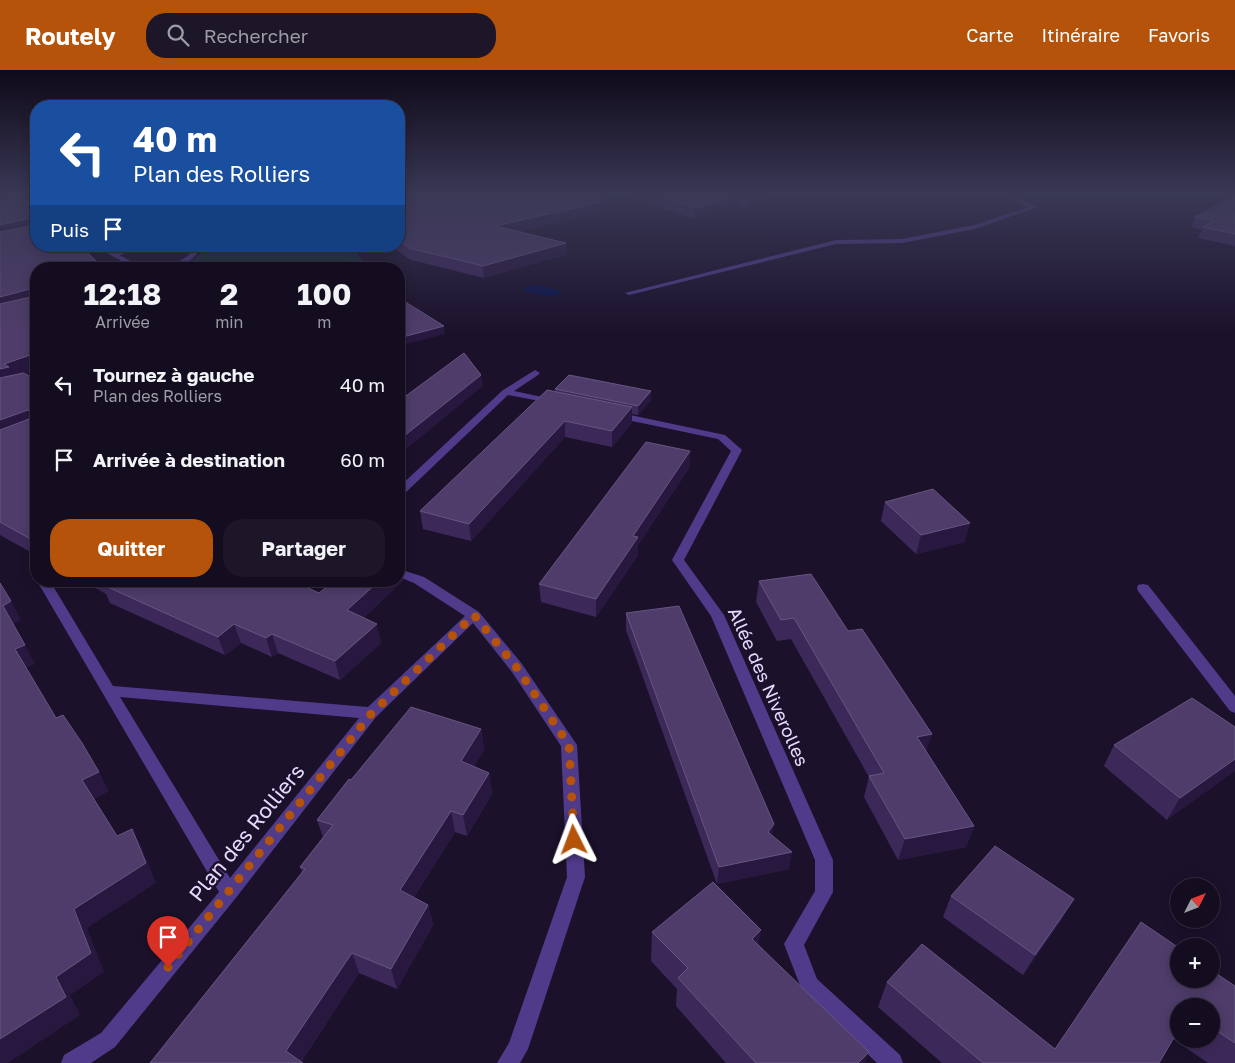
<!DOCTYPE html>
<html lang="fr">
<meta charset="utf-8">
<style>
:root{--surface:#140d20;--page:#1d1629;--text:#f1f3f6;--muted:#9d9ca5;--line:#332d3e;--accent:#b45309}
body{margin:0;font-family:"Golos Text",sans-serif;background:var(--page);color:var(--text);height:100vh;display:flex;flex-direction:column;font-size:19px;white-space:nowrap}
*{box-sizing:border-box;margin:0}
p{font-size:16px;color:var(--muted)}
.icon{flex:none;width:28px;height:28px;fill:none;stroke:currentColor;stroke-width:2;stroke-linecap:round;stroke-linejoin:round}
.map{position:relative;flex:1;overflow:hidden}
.side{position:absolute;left:30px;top:192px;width:375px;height:325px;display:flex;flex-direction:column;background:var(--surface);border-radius:20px;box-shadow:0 2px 12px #0003,0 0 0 1px var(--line)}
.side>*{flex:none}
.guide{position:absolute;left:30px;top:30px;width:375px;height:152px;border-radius:20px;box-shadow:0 2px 12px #0003,0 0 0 1px var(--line);background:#1a4fa0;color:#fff;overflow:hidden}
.needle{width:32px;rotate:48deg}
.controls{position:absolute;left:1170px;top:808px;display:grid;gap:10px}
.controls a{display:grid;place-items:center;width:50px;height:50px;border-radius:50%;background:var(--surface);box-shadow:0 2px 12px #0003,0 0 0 1px var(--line);font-size:25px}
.pin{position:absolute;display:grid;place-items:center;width:42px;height:42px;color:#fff;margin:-51px -21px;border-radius:50% 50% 50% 0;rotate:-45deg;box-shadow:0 0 5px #0007}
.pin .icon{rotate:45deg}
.me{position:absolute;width:55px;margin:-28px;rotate:357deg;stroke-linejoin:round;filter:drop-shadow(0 0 4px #0008)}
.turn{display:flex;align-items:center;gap:18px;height:105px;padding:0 20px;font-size:22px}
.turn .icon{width:65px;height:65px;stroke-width:2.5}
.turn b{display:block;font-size:35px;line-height:42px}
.then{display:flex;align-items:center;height:48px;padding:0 20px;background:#0003;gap:10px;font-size:19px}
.eta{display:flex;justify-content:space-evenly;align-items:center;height:85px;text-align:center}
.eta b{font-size:30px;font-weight:700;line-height:35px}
.action{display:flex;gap:10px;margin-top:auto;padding:10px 20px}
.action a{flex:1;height:58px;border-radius:20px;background:var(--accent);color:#fff;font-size:20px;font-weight:700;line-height:58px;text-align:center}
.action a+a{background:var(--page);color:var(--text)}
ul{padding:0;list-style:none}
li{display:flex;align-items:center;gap:15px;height:75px;padding:0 20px}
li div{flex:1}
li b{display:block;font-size:19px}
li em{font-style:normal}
header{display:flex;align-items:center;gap:30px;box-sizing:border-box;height:70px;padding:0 25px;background:var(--accent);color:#fff}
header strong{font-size:24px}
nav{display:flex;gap:28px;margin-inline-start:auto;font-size:18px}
.search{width:350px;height:45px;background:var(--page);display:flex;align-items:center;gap:12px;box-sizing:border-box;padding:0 18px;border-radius:20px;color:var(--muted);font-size:19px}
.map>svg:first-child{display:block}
</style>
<header>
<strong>Routely</strong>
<div class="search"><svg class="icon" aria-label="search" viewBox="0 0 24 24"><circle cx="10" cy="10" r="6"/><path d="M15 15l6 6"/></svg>Rechercher</div>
<nav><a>Carte</a><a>Itinéraire</a><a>Favoris</a></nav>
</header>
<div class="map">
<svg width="1235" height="993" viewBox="0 0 1235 993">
<rect width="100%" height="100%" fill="#1b112b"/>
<!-- green -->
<path fill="#132f35" d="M205,176H354L362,191L331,199H182L205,180Z"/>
<!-- water -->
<path fill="#0a144a" d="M533,214L559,220L560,224L551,227L521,220Z"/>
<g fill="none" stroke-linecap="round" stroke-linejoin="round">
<!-- service -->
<g fill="#4f3b8a" fill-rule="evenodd">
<path d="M136,176H147L114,187L111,185Z"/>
<path d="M194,176H200C198,189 179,199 167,199L189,185Z"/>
<path d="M1143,514L1148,515L1235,626V643L1230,641L1138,521L1137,518L1138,515Z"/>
</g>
<!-- minor -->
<g fill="#4f3b8a" fill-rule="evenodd">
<path d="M1012,124H1021L1017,126L1019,129L1038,137L975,159L902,173L836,174L629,225L625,223L836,170L902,169L974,155L1029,137L1015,131Z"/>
<path d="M94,176H103L145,199H136Z"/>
<path d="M535,300L540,303L538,305L514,321L556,330V334L508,325L403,425L399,426V417L503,320Z"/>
<path d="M616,342L725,365L742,380L684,490L724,545L833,790V822L804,875L817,909L900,985L903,993H877L803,923L784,874L815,821V790L711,546L672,490L731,381L718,369L613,347L611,345Z"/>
<path d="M399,499L424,507L479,542L522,594L577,675L585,807L528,979L520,993H497L509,973L567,807L561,676L512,602L473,553L376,647L235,829L115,977L91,993H61L64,985L101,963L219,822L37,511H50L113,616L368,637L465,546L414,513L399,507ZM120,627L359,648L230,808Z"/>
</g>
</g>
<!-- wall -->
<g fill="#3d2959" fill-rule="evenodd">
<path d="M0,124H36V300L26,304L36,309V485L0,465Z"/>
<path d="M399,124L601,142L519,162L567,184L484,208L411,190L391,176H399Z"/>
<path d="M622,124H776L748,139L740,136L694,149Z"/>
<path d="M1235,126V176L1198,168L1202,160L1191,157L1195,147Z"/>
<path d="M555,319L651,321V330L638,345L632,344V353L612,377L565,367L471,471L423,459L420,441L555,321Z"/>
<path d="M690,381L689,398L638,475V485L596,547L541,532L539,514Z"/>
<path d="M885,432L970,453L964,472L916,484L881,451Z"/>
<path d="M400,492L403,511L363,548L381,573L340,610L278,583L272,587L241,573L225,585L110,533L106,524L83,511H293L319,523Z"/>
<path d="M759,511L848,561L932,664L926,681L974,756L966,777L898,790L864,727L869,707L791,569L777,571L756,532Z"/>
<path d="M626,543L772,766L789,799L717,814L626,560Z"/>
<path d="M1235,657L1167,750L1104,696L1114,675Z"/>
<path d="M481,659L484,680L474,696L489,703L492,724L467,766L455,762L414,827L428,835L433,855L397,919L359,903L301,992L150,993L302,802L300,797L323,767L317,750L351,710Z"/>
<path d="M951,826L1062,849L1023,905L943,847Z"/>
<path d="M652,862L759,875L865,993H726L676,936L677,919L651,891Z"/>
<path d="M887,912L1055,979L1235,916V993H1208L1173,969L1159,993H942L878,937ZM1179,936H1211V969H1179Z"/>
</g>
<!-- shaded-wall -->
<g fill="#28183f">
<path d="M0,124H34L0,133Z"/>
<path d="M758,124H776L748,139L749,129Z"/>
<path d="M740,125V136L694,149V138Z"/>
<path d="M601,132V142L496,167L495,156Z"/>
<path d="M31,148L36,160L0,168V155Z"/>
<path d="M566,173L567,184L484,208L483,196Z"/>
<path d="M30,219L36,233L0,242V227Z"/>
<path d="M444,256L445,264L399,276V268Z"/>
<path d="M36,283V300L15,308L0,316V299L4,294Z"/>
<path d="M481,305L483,316L405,380L406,386L399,391V370Z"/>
<path d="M651,321V330L638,345V336Z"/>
<path d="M632,337V353L612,377V361Z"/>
<path d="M28,340L35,356L0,369V350Z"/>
<path d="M565,351V367L471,471L469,454Z"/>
<path d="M690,381L689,398L638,475V485L596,547V529L633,466Z"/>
<path d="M970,453L964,472L916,484L921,465Z"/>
<path d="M400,492L403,511L351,559L347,540L379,511H399V493Z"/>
<path d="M11,531L21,550L13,554L3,536Z"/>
<path d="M234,554L241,573L225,585L218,567Z"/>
<path d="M377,554L381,573L340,610L335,591Z"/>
<path d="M272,564L278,583L272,587L266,568Z"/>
<path d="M25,575L35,594L26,598L15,579Z"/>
<path d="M481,659L484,680L464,712L461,691Z"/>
<path d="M932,664L925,685L917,667Z"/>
<path d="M1235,689V701L1167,750L1180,728Z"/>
<path d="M99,702L109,721L93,730L82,710Z"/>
<path d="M489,703L492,724L467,766L463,745Z"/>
<path d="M451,741L455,762L405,841L400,820Z"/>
<path d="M774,754L771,771L768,762Z"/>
<path d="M974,756L966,777L898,790L905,769Z"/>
<path d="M132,759L142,778L156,813L87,858L104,902L70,925L80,945L8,993H0V969L56,907L74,839Z"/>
<path d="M792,782L789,799L717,814L719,797Z"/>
<path d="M1074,829L1062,849L1023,905L1035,885Z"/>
<path d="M428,835L433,855L397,919L391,899Z"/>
<path d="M761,860L756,889L752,869Z"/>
<path d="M352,883L359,903L300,993L286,981Z"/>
<path d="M869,982L865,993H858Z"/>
</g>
<!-- building -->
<g fill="#4f3c6a" stroke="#675582">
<path d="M27,124H36V176H81L104,199H36V283L4,294L9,297L0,299V234L31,227L32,221L30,219L0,227V162L32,156L33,150L31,148L0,155V128Z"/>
<path d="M399,124H600L601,132L495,156L566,173L483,196L409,178L399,171Z"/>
<path d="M651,124H758L749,129L740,125L694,138Z"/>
<path d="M1235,126V164L1203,157L1214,151L1195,147Z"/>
<path d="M350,191L362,199H320Z"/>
<path d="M399,228L444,256L399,268Z"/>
<path d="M464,283L481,305L399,370V331Z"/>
<path d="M23,303L36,309V472L0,452V360L29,349L31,342L28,340L0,350V308Z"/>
<path d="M569,305L651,321L638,336L555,319Z"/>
<path d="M547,320L632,337L612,361L565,351L469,454L420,441Z"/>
<path d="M399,372L404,373L399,377Z"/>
<path d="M646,372L690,381L633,466L638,467L596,529L539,514Z"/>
<path d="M933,419L970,453L921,465L885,432Z"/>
<path d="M811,504L848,561L862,559L932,664L917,667L974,756L905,769L869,706L884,703L794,548L781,550L759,511Z"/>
<path d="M106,511H293L319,523L334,511H379L347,540L377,554L335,591L272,564L266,568L234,554L218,567L101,514Z"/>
<path d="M0,513L11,531L3,536L25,575L15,579L56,648L63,645L82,673L99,702L82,710L117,766L132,759L146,793L74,839L91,883L56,907L66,927L0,969Z"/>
<path d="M679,536L774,754L768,762L792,782L719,797L626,543Z"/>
<path d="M1192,628L1235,657V689L1180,728L1114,675Z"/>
<path d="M411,637L481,659L461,691L489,703L463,745L451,741L400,820L428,835L391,899L352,883L286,981L303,993H150L305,799L300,797L333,755L317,750L349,709L351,710Z"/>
<path d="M995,776L1074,829L1035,885L951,826Z"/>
<path d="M713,812L761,860L752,869L869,982L858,993H756L678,908L688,898L652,862Z"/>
<path d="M1141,852L1179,878V909H1211V900L1235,916V973L1211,957V936H1179V959L1159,993H983L887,912L922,874L1055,979Z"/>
</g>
<!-- sky -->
<linearGradient id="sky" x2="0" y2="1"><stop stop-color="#0f0918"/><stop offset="0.47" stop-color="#393855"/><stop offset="1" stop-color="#393855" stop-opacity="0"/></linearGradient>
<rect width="1235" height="263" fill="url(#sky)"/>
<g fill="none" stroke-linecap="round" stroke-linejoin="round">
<!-- route -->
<path stroke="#b45309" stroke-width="9" stroke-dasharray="0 16.2" d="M168,897L371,644L474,545L517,598L569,675L574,770"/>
</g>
<g text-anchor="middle" stroke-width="5" stroke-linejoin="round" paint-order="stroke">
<!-- street labels -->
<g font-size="18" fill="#e6daff" stroke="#1b112b">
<text transform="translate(768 617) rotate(66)" y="6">Allée des Niverolles</text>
</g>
<!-- near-street labels -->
<g font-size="21" fill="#e6daff" stroke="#1b112b">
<text transform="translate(247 763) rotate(-51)" y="7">Plan des Rolliers</text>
</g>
</g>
</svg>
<div class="controls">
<a><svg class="needle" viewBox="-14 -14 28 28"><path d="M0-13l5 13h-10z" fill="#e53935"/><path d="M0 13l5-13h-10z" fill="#9d9ca5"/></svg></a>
<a>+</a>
<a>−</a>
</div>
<div class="pin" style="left:168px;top:897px;background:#d93025"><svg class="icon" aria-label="arrive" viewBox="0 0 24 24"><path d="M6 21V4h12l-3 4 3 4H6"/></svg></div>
<svg class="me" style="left:574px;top:770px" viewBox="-20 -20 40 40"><path d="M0-17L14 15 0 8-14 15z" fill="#b45309" stroke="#fff" stroke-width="4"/></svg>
<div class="guide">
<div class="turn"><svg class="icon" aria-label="left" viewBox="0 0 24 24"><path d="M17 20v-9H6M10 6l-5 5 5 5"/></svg><div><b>40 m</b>Plan des Rolliers</div></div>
<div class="then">Puis<svg class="icon" aria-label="arrive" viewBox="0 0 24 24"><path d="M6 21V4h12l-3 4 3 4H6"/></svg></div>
</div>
<section class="side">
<div class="eta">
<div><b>12:18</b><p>Arrivée</p></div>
<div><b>2</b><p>min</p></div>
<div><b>100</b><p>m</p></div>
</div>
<ul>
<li><svg class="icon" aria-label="left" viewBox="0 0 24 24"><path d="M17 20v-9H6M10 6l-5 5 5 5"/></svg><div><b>Tournez à gauche</b><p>Plan des Rolliers</p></div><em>40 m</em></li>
<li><svg class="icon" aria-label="arrive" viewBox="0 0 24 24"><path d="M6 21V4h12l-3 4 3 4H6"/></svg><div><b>Arrivée à destination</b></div><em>60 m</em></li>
</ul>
<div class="action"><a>Quitter</a><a>Partager</a></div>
</section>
</div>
